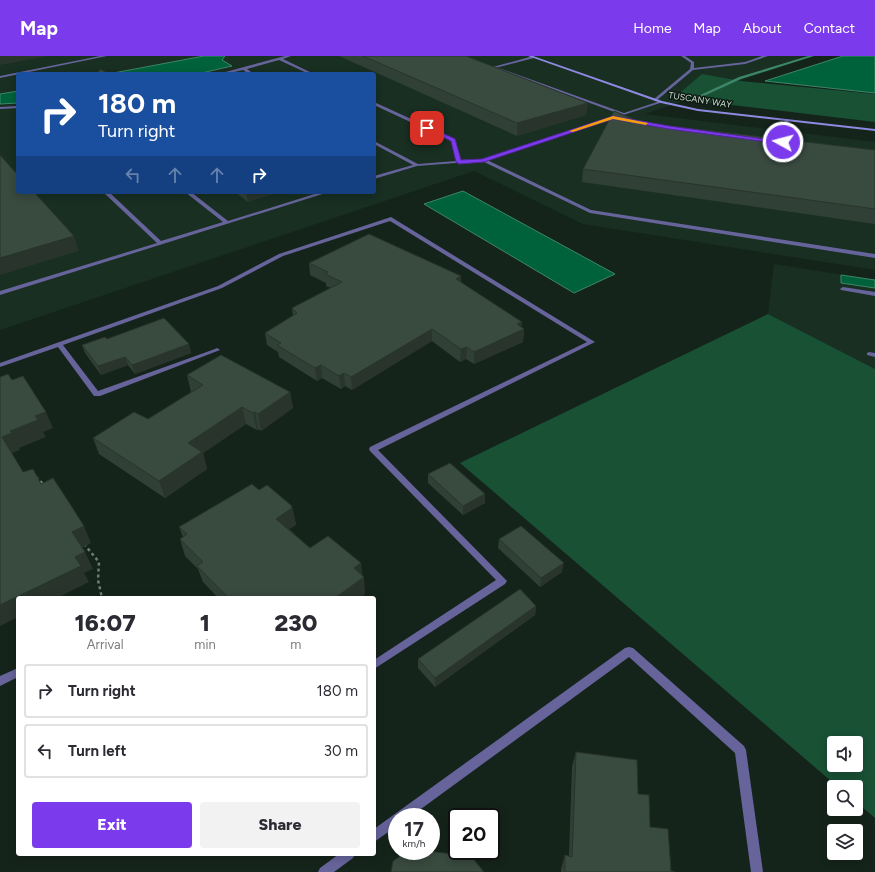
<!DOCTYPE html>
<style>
:root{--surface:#fff;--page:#f2f2f3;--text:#2b2b33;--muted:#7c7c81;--line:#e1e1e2;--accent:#7c3aed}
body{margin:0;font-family:Figtree,sans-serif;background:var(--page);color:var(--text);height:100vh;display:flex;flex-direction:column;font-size:15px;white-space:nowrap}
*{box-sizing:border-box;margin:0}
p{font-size:13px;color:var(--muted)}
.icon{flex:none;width:22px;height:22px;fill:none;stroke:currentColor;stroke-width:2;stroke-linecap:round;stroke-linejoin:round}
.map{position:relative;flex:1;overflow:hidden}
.details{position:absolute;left:16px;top:540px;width:360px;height:260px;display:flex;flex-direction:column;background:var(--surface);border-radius:4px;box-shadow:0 2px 10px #0003}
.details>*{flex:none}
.banner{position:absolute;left:16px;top:16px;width:360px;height:122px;border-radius:4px;box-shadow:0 2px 10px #0003;background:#1a4fa0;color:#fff;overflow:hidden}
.tools{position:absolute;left:827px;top:680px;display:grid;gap:8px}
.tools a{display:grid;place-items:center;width:36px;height:36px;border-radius:4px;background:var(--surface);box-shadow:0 2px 10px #0003;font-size:20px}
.speed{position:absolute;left:388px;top:752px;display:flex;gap:8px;font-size:20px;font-weight:700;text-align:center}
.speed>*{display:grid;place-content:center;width:52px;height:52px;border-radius:50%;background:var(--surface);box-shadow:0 2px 10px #0003;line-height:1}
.speed small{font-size:10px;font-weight:400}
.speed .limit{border:2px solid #111;border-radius:6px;background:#fff;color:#111}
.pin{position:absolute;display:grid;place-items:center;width:34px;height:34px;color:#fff;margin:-17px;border-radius:8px;box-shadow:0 2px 6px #0006}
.me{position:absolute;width:44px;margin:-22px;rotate:277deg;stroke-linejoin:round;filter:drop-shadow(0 0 3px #0008)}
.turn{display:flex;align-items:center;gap:14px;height:84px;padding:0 16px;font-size:18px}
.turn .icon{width:52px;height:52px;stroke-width:2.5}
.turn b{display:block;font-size:28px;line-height:34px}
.lanes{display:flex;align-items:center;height:38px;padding:0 16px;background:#0003;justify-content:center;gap:20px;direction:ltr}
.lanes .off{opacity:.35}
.eta{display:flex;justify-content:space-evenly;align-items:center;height:68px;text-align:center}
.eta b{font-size:24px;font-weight:800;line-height:28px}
.cta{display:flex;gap:8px;margin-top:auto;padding:8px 16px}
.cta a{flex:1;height:46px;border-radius:4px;background:var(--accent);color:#fff;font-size:16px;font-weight:800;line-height:46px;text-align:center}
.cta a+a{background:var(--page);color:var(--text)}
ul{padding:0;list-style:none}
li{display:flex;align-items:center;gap:12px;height:54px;margin:0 8px 6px;padding:0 8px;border:2px solid var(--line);border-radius:4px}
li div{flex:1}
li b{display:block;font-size:15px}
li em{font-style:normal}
header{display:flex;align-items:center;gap:24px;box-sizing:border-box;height:56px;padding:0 20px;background:var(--accent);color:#fff}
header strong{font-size:19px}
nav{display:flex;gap:22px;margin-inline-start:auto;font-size:14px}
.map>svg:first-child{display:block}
</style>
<header>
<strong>Map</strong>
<nav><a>Home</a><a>Map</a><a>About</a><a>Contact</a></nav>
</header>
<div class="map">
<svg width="875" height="816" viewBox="0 0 875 816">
<rect width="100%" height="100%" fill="#15241b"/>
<!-- built -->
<g fill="#182f22" fill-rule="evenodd">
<path d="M0,0H811L645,58L875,86V214L583,168L474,115L0,274ZM18,18H374V136H18Z"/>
<path d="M774,208L875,224V313L768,258Z"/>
</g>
<!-- green -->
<g fill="#195135" fill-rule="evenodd">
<path d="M702,18L741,25L875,38V66L698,45L675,41Z"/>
<path d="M768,258L875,313V762L856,746V731H838L460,407ZM834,687H856V709H834Z"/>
</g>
<!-- water -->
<g fill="#00623b" stroke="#3e8669">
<path d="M204,0H225L222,4L232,10L197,18H108Z"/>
<path d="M843,0H875V37L765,25Z"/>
<path d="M18,35V47L0,48V38Z"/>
<path d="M463,135L615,218L574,237L424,148Z"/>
<path d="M841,219L875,224V232L841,227Z"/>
</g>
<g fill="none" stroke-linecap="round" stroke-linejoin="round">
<!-- stream -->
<path fill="#3e8669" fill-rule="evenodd" d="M808,0H814L741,23L697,43L694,42L739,21Z"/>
<!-- path -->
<g stroke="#707c75" stroke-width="2.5" stroke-dasharray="3 3" stroke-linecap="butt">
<path d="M36,421L44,429"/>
<path d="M84,488L99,506L98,524L102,542"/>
</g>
<!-- lane -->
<g fill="#66649a" fill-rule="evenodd">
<path d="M100,0H107L0,22V20Z"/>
<path d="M285,0H291L283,3L314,18H309L279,4L247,13L254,18H249L243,14L225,18H218Z"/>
<path d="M533,0L534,2L495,12L493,11Z"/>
<path d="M681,0H685L694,6V12L745,6L762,0H768L745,8L693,14L656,45H654V43L690,13L691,7Z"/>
<path d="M499,12L624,57L660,45L663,46L487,104L591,154L875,198V202L590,157L482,105L417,110L374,123V120L413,109L374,88V85L418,108L456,105L451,85L374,49V46L455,83L461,104L482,103L620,58L499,14Z"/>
<path d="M18,50V52L0,53V51Z"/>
<path d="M787,63L789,64L785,86L783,87L781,86L785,64Z"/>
<path d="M103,136H109L161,185L223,166L185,136H191L228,165L321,136H329L0,239V235L157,187Z"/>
<path d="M391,161L595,286L378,394L507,525L505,528L374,613V604L496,524L370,395L369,393L370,391L587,286L390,165L283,200L222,232L63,289L98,335L215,293L217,292L220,294L100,340H94L58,291L0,311V307L218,230L279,198Z"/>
<path d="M843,231L875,236V240L841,234L840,233Z"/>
<path d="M869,296L875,297V301L867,299V297Z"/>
<path d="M18,612V621L0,630V620Z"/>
</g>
<!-- street -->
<g fill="#66649a" fill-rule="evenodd">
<path d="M629,591L633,592L744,690L746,694L763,816H751L735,697L629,601L410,761H397V770L374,786V773L625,592Z"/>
<path d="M339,798H355L353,802L334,816H318L320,812Z"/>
</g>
<!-- secondary -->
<path fill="#8e8ae2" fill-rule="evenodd" d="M528,0H533L662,45L698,53L875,73V75L698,55L661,47Z"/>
</g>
<!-- wall -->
<g fill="#314036">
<path d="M339,0H466L588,47L586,59L517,80Z"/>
<path d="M636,66L875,94V168L582,126L583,113Z"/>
<path d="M235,136H278L248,146Z"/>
<path d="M309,207L461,220V226L524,273L523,286L474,308L466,303L460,306L432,285L352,334L345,330L341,333L322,322L317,325L279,301L278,296L267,289L265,277L293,260L292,252L331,232L326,230V227L310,219Z"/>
<path d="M107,283L189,288L191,297L135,318L128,309L101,319L85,297L82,289Z"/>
<path d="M187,319L290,336L293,352L261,375L258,373L257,374L246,368L203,397L207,413L165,442L99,398L93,382L148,363L191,336Z"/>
<path d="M428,418L485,447L463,459L428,427Z"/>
<path d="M259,434L292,450L296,469L289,473L310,492L363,520L365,538L360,542H218L203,526L198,513L185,500L180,483L183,481L179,471Z"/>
<path d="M499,483L562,516L540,531L498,492Z"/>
<path d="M536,550L535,559L435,631L418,612V603Z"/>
<path d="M576,696L638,738L650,771L671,815L675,816H561V813L565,799L569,800L572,711Z"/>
</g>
<!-- shaded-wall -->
<g fill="#28342c">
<path d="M0,0H49L0,9Z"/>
<path d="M588,47L586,59L517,80V67Z"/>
<path d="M246,136H278L248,146Z"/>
<path d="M74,180L79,195L0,219V202Z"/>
<path d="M461,220L460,232L456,223Z"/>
<path d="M522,266V274L524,273L523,286L474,308V296L517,268Z"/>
<path d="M432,273V285L352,334L351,321Z"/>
<path d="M189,288L191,297L135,318L132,309Z"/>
<path d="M467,291L466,303L460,306L461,293Z"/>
<path d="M125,301L128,309L101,319L98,310Z"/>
<path d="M321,309L322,322L317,325L315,312Z"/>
<path d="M344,317L345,330L341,333L339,320Z"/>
<path d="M290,336L293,352L261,375L258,358Z"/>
<path d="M242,351L246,368L203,397L207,413L165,442L159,425L188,387Z"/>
<path d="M46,356L53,372L43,376L46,381L19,392L20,394L10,398L2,381L10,375L35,360Z"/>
<path d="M255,356L258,373L257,374L253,357Z"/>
<path d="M485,438V447L463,459V450Z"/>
<path d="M292,450L296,469L280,479L276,463Z"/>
<path d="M84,470L91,487L80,493L72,476Z"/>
<path d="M85,496L93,513L84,517L89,526L57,542H18V561L0,570V549L75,501Z"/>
<path d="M361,507L363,522L364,521L365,538L360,542H335L354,512Z"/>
<path d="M564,507L562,516L540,531L541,522Z"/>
<path d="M536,550L535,559L435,631V622Z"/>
</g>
<!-- building -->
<g fill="#394a3f" stroke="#28342c">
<path d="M363,0H466L588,47L517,67Z"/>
<path d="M100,13L110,18H97Z"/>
<path d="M614,55L636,64V66L875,94V153L583,113Z"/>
<path d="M0,99L18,119V136H34L74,180L0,202Z"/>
<path d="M369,178L461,220L456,223L522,266L517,268L524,273L474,296L467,291L461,293L432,273L351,321L344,317L339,320L321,309L315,312L277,289L281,287L265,277L297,257L292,252L342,226L325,218L328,216L309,207Z"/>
<path d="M164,262L189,288L132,309L125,301L98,310L82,289L105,281L107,283Z"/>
<path d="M221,299L290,336L258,358L255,356L253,357L242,351L188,387L202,396L159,425L93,382L134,356L148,363L203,329L187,319Z"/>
<path d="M8,318L12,324L23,320L46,356L35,360L38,364L10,375L12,377L2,381L23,416L33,413L41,428L53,422L70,448L84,470L72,476L85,496L75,501L81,510L0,549V321Z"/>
<path d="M450,407L485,438L463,450L428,418Z"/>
<path d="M252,428L259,434L267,429L292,450L291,451L292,452L276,463L310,492L328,480L361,507L354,512L364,521L335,542H229L197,510L203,506L180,483L187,478L179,471Z"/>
<path d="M521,470L564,507L541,522L499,483Z"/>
<path d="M520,533L536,550L435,622L418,603Z"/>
<path d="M576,696L637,704L638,738L649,739L650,771L668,773L671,815L675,816H565V799L572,801Z"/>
<path d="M408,795H427L471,800L484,816H391L393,805Z"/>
</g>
<!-- route -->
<path fill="#7c3aed" stroke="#51269a" d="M613,60L669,70L786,86L783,88L669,73L613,63L484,106L459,108L456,106L451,85L424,72L428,70L455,83L461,104L482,103Z"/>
<!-- slow -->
<path fill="#f59e0b" d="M613,60L648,67L646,69L613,63L573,76L569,75Z"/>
<g text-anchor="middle" stroke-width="3" stroke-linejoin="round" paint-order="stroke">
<!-- far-street labels -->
<g font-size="9" fill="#cfd9d3" stroke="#0b1b12">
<text transform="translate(700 44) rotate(9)" y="3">TUSCANY WAY</text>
</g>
</g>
</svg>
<div class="tools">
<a><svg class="icon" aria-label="sound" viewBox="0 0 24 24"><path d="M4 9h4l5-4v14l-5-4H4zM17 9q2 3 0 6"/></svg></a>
<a><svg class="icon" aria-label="search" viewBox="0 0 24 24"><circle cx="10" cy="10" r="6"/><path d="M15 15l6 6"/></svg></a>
<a><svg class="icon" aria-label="layers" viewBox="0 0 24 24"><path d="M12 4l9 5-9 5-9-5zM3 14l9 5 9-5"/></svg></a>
</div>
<div class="speed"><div>17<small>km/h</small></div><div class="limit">20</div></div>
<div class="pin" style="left:427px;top:72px;background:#d93025"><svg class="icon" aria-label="arrive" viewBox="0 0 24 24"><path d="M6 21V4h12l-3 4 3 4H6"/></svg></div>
<svg class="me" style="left:783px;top:86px" viewBox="-20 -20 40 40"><circle r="17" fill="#7c3aed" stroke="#fff" stroke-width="3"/><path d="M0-11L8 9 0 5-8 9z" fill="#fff"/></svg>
<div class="banner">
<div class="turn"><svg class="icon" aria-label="right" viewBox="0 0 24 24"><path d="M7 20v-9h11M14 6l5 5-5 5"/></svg><div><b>180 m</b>Turn right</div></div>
<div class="lanes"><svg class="icon off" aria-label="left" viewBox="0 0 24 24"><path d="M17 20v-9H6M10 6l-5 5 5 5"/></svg><svg class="icon off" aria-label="ahead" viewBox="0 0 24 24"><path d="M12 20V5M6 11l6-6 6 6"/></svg><svg class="icon off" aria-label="ahead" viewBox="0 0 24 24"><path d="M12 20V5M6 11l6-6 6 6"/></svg><svg class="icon" aria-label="right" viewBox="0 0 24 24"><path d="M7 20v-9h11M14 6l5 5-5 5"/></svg></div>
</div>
<section class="details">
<div class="eta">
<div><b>16:07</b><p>Arrival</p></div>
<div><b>1</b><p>min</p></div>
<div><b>230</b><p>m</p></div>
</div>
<ul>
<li><svg class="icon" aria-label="right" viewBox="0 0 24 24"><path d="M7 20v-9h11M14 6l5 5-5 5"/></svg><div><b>Turn right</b></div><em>180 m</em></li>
<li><svg class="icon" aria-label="left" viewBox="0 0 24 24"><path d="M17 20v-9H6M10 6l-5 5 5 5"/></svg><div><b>Turn left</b></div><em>30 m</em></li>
</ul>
<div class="cta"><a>Exit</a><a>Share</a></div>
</section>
</div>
